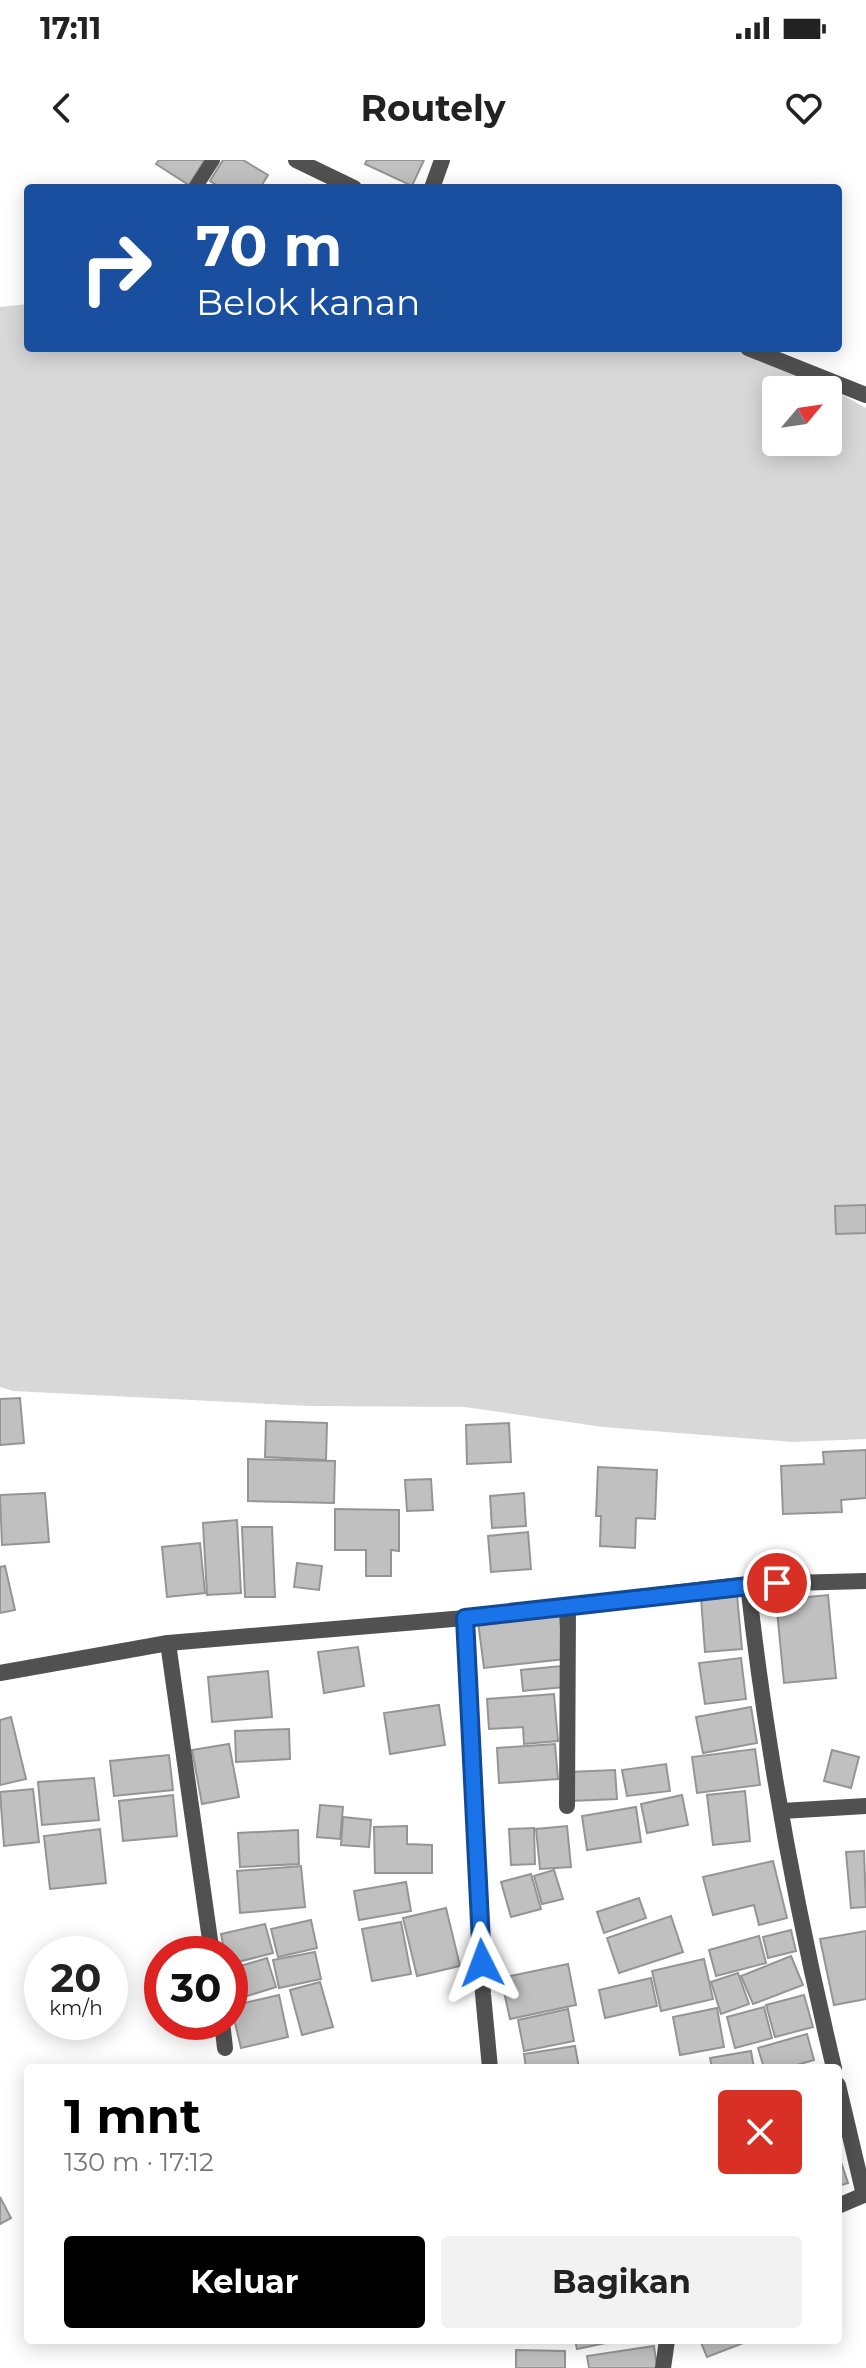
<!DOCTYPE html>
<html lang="id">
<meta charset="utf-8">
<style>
:root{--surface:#fff;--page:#f2f2f2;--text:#222;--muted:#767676;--accent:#000}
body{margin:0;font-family:Montserrat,sans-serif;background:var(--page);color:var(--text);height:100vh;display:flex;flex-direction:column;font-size:30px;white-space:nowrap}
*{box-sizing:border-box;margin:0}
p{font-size:26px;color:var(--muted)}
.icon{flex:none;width:44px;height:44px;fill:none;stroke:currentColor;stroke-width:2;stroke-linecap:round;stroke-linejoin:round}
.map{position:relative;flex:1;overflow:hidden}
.sheet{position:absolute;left:24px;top:1904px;width:818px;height:280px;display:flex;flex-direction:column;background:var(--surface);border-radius:8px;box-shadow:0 4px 20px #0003}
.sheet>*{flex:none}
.top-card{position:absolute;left:24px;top:24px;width:818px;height:168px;border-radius:8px;box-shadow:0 4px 20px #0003;background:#1a4fa0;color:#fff;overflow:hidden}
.needle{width:52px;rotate:61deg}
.tools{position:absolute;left:762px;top:216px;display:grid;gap:16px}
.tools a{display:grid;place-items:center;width:80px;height:80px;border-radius:8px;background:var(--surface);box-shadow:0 4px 20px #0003;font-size:40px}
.speed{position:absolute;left:24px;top:1776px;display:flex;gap:16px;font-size:40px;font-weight:700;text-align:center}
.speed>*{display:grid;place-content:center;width:104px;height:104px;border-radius:50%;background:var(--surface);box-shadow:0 4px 20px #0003;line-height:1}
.speed small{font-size:20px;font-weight:400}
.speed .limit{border:12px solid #d22;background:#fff;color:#111}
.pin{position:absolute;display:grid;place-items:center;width:68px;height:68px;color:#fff;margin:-34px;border:4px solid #fff;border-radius:50%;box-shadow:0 2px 8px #0007}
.me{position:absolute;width:88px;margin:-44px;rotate:357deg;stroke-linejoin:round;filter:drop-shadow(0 0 6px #0008)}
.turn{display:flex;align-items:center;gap:28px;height:168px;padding:0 40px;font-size:36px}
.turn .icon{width:104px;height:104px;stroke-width:2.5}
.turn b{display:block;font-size:56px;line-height:68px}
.round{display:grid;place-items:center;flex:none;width:84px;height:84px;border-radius:8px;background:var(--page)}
.summary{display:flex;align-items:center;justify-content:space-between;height:136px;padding:0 40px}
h1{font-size:48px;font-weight:700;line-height:60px;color:var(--accent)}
.action{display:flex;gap:16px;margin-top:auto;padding:16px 40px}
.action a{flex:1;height:92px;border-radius:8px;background:var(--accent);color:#fff;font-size:32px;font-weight:700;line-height:92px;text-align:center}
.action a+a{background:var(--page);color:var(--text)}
.status{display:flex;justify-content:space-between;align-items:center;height:56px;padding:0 40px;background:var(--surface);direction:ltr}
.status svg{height:22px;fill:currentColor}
header{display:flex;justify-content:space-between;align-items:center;height:104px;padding:0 40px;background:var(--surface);font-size:36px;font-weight:700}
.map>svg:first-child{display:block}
</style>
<div class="status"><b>17:11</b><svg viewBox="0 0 49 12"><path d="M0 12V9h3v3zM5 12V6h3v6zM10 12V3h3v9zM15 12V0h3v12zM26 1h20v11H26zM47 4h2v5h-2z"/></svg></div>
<header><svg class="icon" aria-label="back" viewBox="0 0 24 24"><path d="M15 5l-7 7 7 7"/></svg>Routely<svg class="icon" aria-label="heart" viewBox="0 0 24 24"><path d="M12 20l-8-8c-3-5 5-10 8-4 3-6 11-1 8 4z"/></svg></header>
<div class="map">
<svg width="866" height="2208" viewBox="0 0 866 2208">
<rect width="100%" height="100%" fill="#fff"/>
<!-- green -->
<path fill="#d8d8d8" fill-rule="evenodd" d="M28,144V188H749L783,202L866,248V1279L792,1282L603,1267L464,1247L311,1246L13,1231L0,1227V147ZM776,230H828V282H776Z"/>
<!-- building -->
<g fill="#c0c0c0" stroke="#959595" stroke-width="2">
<path d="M159,0H202L204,1L189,25L156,4Z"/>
<path d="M223,0H243L268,15L260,28H221L210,21Z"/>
<path d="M367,0H424L412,26L365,4Z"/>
<path d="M866,1045V1073L836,1074L835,1046Z"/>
<path d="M20,1238L24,1283L0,1285V1239Z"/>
<path d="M266,1261L327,1263L326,1300L265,1297Z"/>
<path d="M509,1263L511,1302L467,1304L466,1265Z"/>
<path d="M866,1290V1338L841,1340L842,1352L783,1354L781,1306L824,1304L823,1292Z"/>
<path d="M248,1299L335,1301L334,1343L248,1341Z"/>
<path d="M598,1307L657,1310L655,1359L636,1358L635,1388L600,1386L601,1356H596Z"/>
<path d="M431,1319L433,1350L407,1351L405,1320Z"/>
<path d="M45,1333L49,1382L2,1385L0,1335Z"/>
<path d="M524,1333L526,1366L492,1368L490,1336Z"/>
<path d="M335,1349L399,1350V1391L391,1390V1416H366V1390H335Z"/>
<path d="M237,1360L241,1433L207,1435L203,1363Z"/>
<path d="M242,1367H272L275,1437H245Z"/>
<path d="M528,1372L531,1409L491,1412L488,1376Z"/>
<path d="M200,1383L205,1433L167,1437L162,1387Z"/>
<path d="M297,1403L322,1406L319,1430L294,1427Z"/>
<path d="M5,1406L15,1450L0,1453V1407Z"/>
<path d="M737,1435L742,1489L705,1492L701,1438Z"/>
<path d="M828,1435L836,1518L784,1523L776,1440Z"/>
<path d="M559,1453L565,1499L484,1508L478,1462Z"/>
<path d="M358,1487L364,1526L324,1533L318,1492Z"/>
<path d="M741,1498L746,1539L705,1544L699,1503Z"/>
<path d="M561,1506L564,1527L523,1531L521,1510Z"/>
<path d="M268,1511L272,1557L212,1562L208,1517Z"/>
<path d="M554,1534L558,1581L524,1584L523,1567L489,1569L487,1539Z"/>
<path d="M439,1545L445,1585L390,1594L384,1553Z"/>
<path d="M751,1547L757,1583L703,1593L696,1557Z"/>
<path d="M11,1557L26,1619L0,1625V1560Z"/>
<path d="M289,1569L290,1599L236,1602L235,1571Z"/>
<path d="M229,1584L239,1637L202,1644L192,1590Z"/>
<path d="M555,1584L558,1619L499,1623L497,1588Z"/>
<path d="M755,1589L760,1625L697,1633L692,1597Z"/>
<path d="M832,1590L859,1597L851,1628L824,1621Z"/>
<path d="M169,1595L173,1630L114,1636L110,1601Z"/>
<path d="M666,1604L670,1631L627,1636L622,1610Z"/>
<path d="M615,1610L617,1639L571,1641L569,1612Z"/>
<path d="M94,1618L99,1660L42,1665L38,1622Z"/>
<path d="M33,1629L39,1682L4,1686L0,1632Z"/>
<path d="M745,1631L750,1681L713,1685L707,1635Z"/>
<path d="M173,1635L177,1676L123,1681L119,1641Z"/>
<path d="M682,1635L688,1665L647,1673L641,1644Z"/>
<path d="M320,1645L343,1647L340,1679L317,1677Z"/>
<path d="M636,1647L641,1682L587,1690L582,1656Z"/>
<path d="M343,1657L371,1660L369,1687L341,1685Z"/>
<path d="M407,1666V1684L432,1685V1713H375L374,1667Z"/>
<path d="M567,1666L571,1707L540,1709L536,1669Z"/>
<path d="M534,1668L535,1704L511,1705L509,1669Z"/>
<path d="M100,1669L106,1723L50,1729L44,1676Z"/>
<path d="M298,1670L299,1704L240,1707L238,1673Z"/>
<path d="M864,1691L866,1747L851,1748L846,1692Z"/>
<path d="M773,1701L787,1758L759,1765L754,1745L713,1755L703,1717Z"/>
<path d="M301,1706L305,1747L240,1753L237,1711Z"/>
<path d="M554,1710L563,1739L542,1744L534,1716Z"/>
<path d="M531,1714L541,1749L511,1757L501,1722Z"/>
<path d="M406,1722L411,1751L359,1760L354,1731Z"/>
<path d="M639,1738L646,1758L604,1773L597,1752Z"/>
<path d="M446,1748L460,1806L417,1816L403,1758Z"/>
<path d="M671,1756L683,1792L619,1813L607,1778Z"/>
<path d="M311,1760L317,1788L278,1797L271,1769Z"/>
<path d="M401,1762L411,1814L372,1821L362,1769Z"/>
<path d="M265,1764L273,1793L230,1804V1794H225L221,1774Z"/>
<path d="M791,1770L796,1791L768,1798L763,1777Z"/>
<path d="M866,1771V1839L834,1845L820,1779Z"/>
<path d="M759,1776L766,1803L716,1816L709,1790Z"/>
<path d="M315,1792L321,1819L279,1828L273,1800Z"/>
<path d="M791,1796L803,1825L753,1844L741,1816Z"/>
<path d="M267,1798L276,1827L244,1837L234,1808Z"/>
<path d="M704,1799L713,1839L661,1851L652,1811Z"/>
<path d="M568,1804L576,1845L510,1859L501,1818Z"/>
<path d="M738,1813L749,1844L721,1854L711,1822Z"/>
<path d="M651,1818L657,1846L605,1858L599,1830Z"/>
<path d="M320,1822L333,1867L302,1875L290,1830Z"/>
<path d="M279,1835L288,1877L241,1888L231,1846Z"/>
<path d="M804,1835L813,1867L775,1877L766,1845Z"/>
<path d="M764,1847L772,1878L735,1888L727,1857Z"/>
<path d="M717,1848L724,1887L680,1895L673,1857Z"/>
<path d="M568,1849L574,1881L524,1891L518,1860Z"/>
<path d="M807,1874L814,1900L786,1908H764L758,1888Z"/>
<path d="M575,1886L579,1908H526L524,1894Z"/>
<path d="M751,1891L754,1908H712L710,1898Z"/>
<path d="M838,1993L848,2023L838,2026Z"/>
<path d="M0,2037L11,2058L0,2064Z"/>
<path d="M575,2180H620L577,2189Z"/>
<path d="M700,2180H751L707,2197Z"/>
<path d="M654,2186L657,2208H589L587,2196Z"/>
<path d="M516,2190L565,2191V2208H516Z"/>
</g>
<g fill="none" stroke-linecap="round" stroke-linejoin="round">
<!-- lane -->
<path stroke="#515151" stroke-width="14" d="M195,28L213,0"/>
<!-- street -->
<g stroke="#515151" stroke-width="16">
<path d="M296,0L354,28"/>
<path d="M432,28L442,0"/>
<path d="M748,188L866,235"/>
<path d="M748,1424C766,1587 796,1749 834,1908"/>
<path d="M465,1458L483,1834L490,1908"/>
<path d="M168,1483L212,1794"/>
<path d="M0,1513L168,1483L465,1458L748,1424L866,1421"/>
<path d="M567,1646L568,1447"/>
<path d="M782,1651L866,1646"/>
<path d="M222,1862L225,1888"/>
<path d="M838,1925L864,2035"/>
<path d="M838,2046L866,2034"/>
<path d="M663,2208L667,2180"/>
</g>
</g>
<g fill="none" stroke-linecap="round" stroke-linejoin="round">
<!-- route casing -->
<g stroke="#114b97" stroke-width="20">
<path id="route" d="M482,1803L465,1458L777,1423"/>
</g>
<!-- route -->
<use href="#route" stroke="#1a73e8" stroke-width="14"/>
</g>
</svg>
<div class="tools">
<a><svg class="needle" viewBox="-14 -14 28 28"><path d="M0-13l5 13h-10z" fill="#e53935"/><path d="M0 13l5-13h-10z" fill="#767676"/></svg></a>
</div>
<div class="speed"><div>20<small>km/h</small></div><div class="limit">30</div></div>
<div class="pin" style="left:777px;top:1423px;background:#d93025"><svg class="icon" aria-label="arrive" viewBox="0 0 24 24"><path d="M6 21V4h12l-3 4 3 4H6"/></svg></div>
<svg class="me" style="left:482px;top:1803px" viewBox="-20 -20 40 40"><path d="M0-17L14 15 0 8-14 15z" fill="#1a73e8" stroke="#fff" stroke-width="4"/></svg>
<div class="top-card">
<div class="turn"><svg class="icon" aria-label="right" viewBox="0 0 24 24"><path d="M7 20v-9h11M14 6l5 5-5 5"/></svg><div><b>70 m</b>Belok kanan</div></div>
</div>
<section class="sheet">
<div class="summary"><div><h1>1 mnt</h1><p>130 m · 17:12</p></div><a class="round" style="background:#d93025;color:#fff"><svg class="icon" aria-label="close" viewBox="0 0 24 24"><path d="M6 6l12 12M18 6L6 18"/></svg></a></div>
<div class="action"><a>Keluar</a><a>Bagikan</a></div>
</section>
</div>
